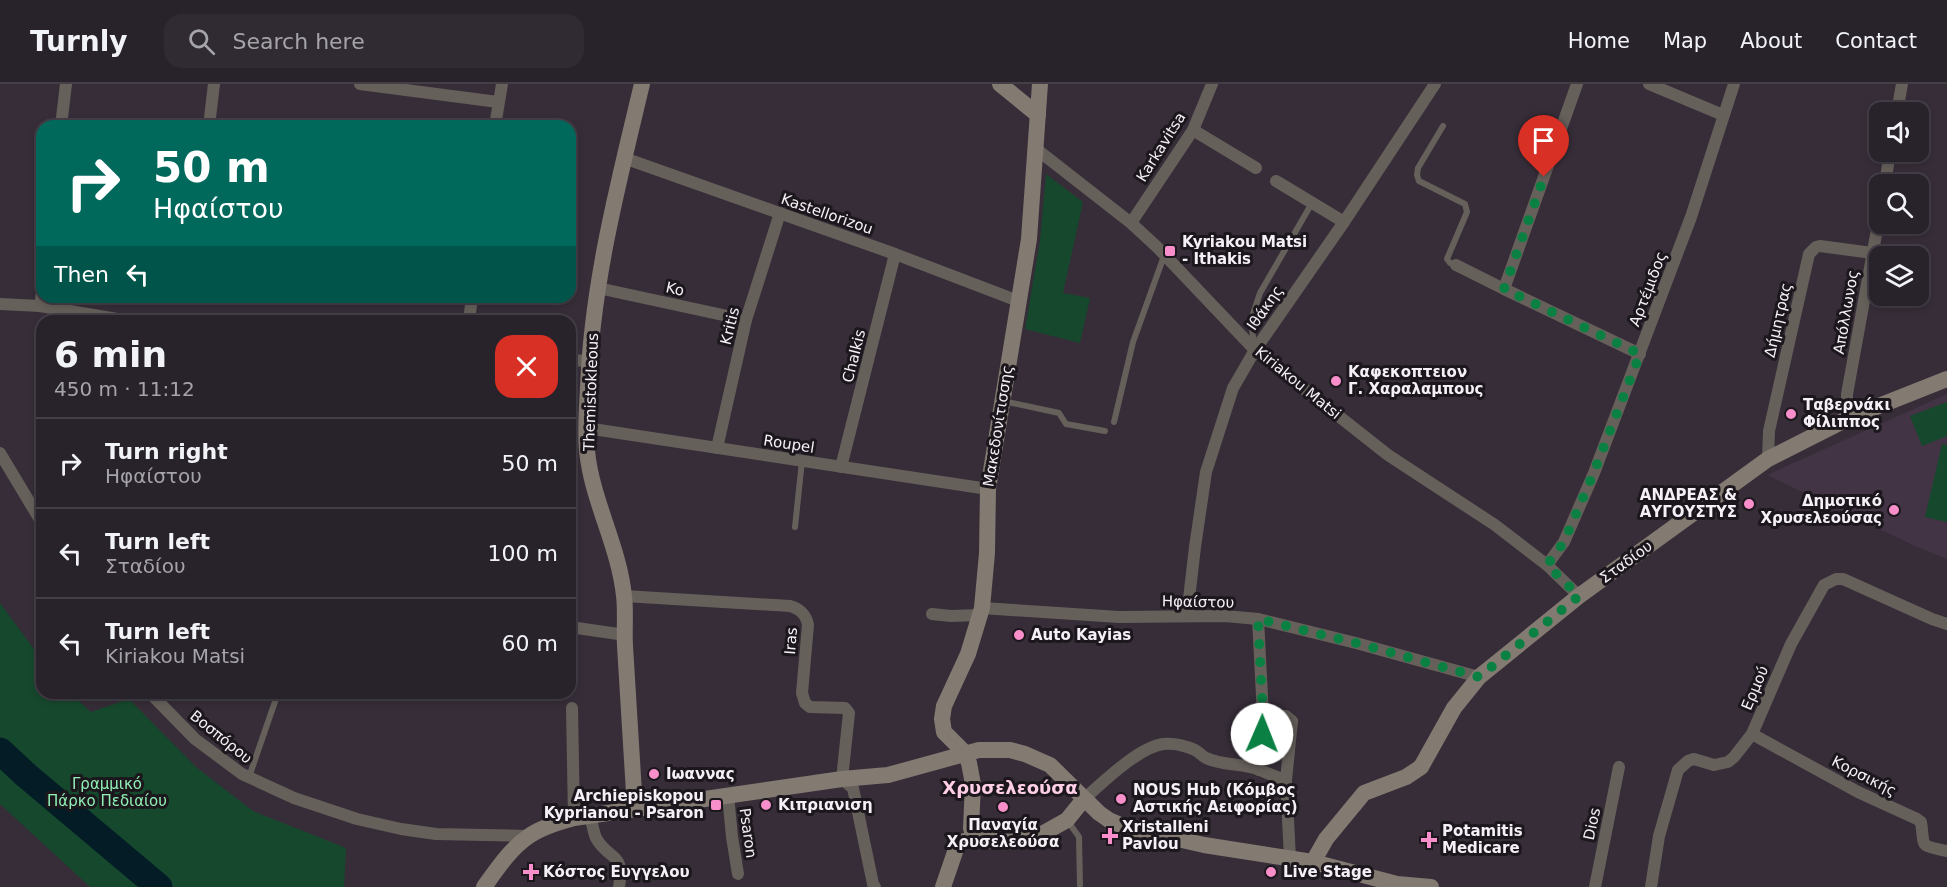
<!DOCTYPE html>
<meta charset="utf-8">
<style>
:root{--surface:#28222a;--page:#302a32;--text:#f1f3f6;--muted:#a5a4a8;--line:#443f47}
body{margin:0;font-family:"DejaVu Sans",sans-serif;background:var(--page);color:var(--text);height:100vh;display:flex;flex-direction:column;font-size:22px;white-space:nowrap}
*{box-sizing:border-box;margin:0}
p{font-size:20px;color:var(--muted)}
.icon{flex:none;width:33px;height:33px;fill:none;stroke:currentColor;stroke-width:2;stroke-linecap:round;stroke-linejoin:round}
.map{position:relative;flex:1;overflow:hidden}
.drawer{position:absolute;left:36px;top:231px;width:540px;height:384px;display:flex;flex-direction:column;background:var(--surface);border-radius:18px;box-shadow:0 3px 9px #0003,0 0 0 2px var(--line)}
.drawer>*{flex:none}
.guide{position:absolute;left:36px;top:36px;width:540px;height:183px;border-radius:18px;box-shadow:0 3px 9px #0003,0 0 0 2px var(--line);background:#00695c;color:#fff;overflow:hidden}
.buttons{position:absolute;left:1869px;top:18px;display:grid;gap:12px}
.buttons a{display:grid;place-items:center;width:60px;height:60px;border-radius:12px;background:var(--surface);box-shadow:0 3px 9px #0003,0 0 0 2px var(--line);font-size:30px}
.pin{position:absolute;display:grid;place-items:center;width:51px;height:51px;color:#fff;margin:-62px -26px;border-radius:50% 50% 50% 0;rotate:-45deg;box-shadow:0 0 6px #0007}
.pin .icon{rotate:45deg}
.me{position:absolute;width:66px;margin:-33px;rotate:1deg;stroke-linejoin:round;filter:drop-shadow(0 0 4px #0008)}
.turn{display:flex;align-items:center;gap:21px;height:126px;padding:0 18px;font-size:27px}
.turn .icon{width:78px;height:78px;stroke-width:2.5}
.turn b{display:block;font-size:42px;line-height:51px}
.then{display:flex;align-items:center;height:57px;padding:0 18px;background:#0003;gap:12px;font-size:22px}
.round{display:grid;place-items:center;flex:none;width:63px;height:63px;border-radius:18px;background:var(--page)}
.summary{display:flex;align-items:center;justify-content:space-between;height:102px;padding:0 18px}
h1{font-size:36px;font-weight:700;line-height:45px}
ul{padding:0;list-style:none}
li{display:flex;align-items:center;gap:18px;height:90px;padding:0 18px;border-top:2px solid var(--line)}
li div{flex:1}
li b{display:block;font-size:22px}
li em{font-style:normal}
header{display:flex;align-items:center;gap:36px;box-sizing:border-box;height:84px;padding:0 30px;background:var(--surface);border-bottom:2px solid var(--line)}
header strong{font-size:28px}
nav{display:flex;gap:33px;margin-inline-start:auto;font-size:21px}
.search{width:420px;height:54px;background:var(--page);display:flex;align-items:center;gap:15px;box-sizing:border-box;padding:0 21px;border-radius:18px;color:var(--muted);font-size:22px}
.map>svg:first-child{display:block}
</style>
<header>
<strong>Turnly</strong>
<div class="search"><svg class="icon" aria-label="search" viewBox="0 0 24 24"><circle cx="10" cy="10" r="6"/><path d="M15 15l6 6"/></svg>Search here</div>
<nav><a>Home</a><a>Map</a><a>About</a><a>Contact</a></nav>
</header>
<div class="map">
<svg width="1947" height="803" viewBox="0 0 1947 803">
<rect width="100%" height="100%" fill="#362d38"/>
<!-- built -->
<path fill="#423445" d="M1947,310V475L1915,462L1767,391Z"/>
<!-- green -->
<g fill="#16482d">
<path d="M1046,90L1083,118L1063,209L1090,214L1080,259L1025,245L1040,157Z"/>
<path d="M1947,318V352L1922,362L1910,332Z"/>
<path d="M1942,360L1947,361V438L1925,433Z"/>
<path d="M0,519L42,576V609H70L91,628L129,615L196,683L253,727L346,764L344,803H90L0,720Z"/>
</g>
<g fill="none" stroke-linecap="round" stroke-linejoin="round">
<!-- river -->
<path stroke="#031c26" stroke-width="27" d="M0,667L26,691L159,803"/>
<!-- lane -->
<g stroke="#66605b" stroke-width="6">
<path d="M1443,42L1418,84L1417,91L1419,97L1465,120L1467,128L1447,175L1450,179L1456,181"/>
<path d="M1254,262L1251,236L1260,209L1312,119"/>
<path d="M1003,317L1059,329L1066,340L1105,347"/>
<path d="M1114,338L1133,258L1164,172"/>
<path d="M795,443L802,377"/>
<path d="M249,693L278,609"/>
<path d="M1067,736L1079,753L1080,801"/>
</g>
<!-- street -->
<g stroke="#66605b" stroke-width="12">
<path d="M360,0L498,18"/>
<path d="M1577,0L1504,205L1640,270"/>
<path d="M1649,0L1723,31"/>
<path d="M1897,28L1902,0"/>
<path d="M61,42L66,0"/>
<path d="M209,42L214,0"/>
<path d="M495,42L502,0"/>
<path d="M1193,46L1256,84"/>
<path d="M1035,64L1131,139L1157,163L1255,266L1388,371L1495,441L1547,481L1579,512"/>
<path d="M624,74L895,170L1018,217"/>
<path d="M1276,97L1344,138"/>
<path d="M1885,100L1890,68"/>
<path d="M1131,139L1193,46L1212,0"/>
<path d="M1456,181L1504,205"/>
<path d="M598,204L746,236"/>
<path d="M0,220L40,222L129,237"/>
<path d="M40,222L42,209"/>
<path d="M469,237L472,213"/>
<path d="M570,277L589,276"/>
<path d="M1851,333L1847,322V310L1880,129"/>
<path d="M586,344L988,405"/>
<path d="M717,364L746,236L780,129"/>
<path d="M0,369L42,439"/>
<path d="M1768,375L1769,347L1809,170L1816,163L1820,162L1872,169"/>
<path d="M841,383L895,170"/>
<path d="M1547,481L1564,458L1594,389L1691,133L1734,0"/>
<path d="M624,512L790,522C800,525 806,530 808,541L802,609L805,619L810,623L845,624L849,629L842,695L853,704L873,800L875,803"/>
<path d="M982,524L1119,533L1225,532L1258,535L1356,559L1479,593"/>
<path d="M932,530L951,532L980,531"/>
<path d="M1187,532L1195,463L1206,388L1233,304L1255,266L1344,138L1435,0"/>
<path d="M1258,535L1263,631L1259,686"/>
<path d="M570,543L625,551"/>
<path d="M150,609L195,655L242,690L294,714L357,735L401,745L436,750L529,752"/>
<path d="M572,624L574,734"/>
<path d="M1263,631L1286,632L1292,637L1286,696L1290,775"/>
<path d="M1752,650L1858,708L1917,735L1921,738C1925,764 1918,761 1947,767"/>
<path d="M728,711L732,753L738,790"/>
<path d="M1084,715C1102,699 1139,663 1163,660C1173,659 1186,662 1195,666C1199,668 1202,672 1206,674C1223,682 1243,679 1260,686C1269,690 1276,693 1286,696"/>
<path d="M590,730C592,738 593,747 596,754C610,778 625,767 619,803"/>
<path d="M1595,803L1619,683"/>
<path d="M1651,803L1659,752L1678,686L1688,677L1694,675L1714,681L1728,678L1734,673L1752,650L1791,560L1824,501L1836,495H1843L1932,535L1947,540"/>
</g>
<!-- secondary -->
<g stroke="#837a72" stroke-width="16">
<path d="M1000,0L1038,31"/>
<path d="M635,725C632,670 628,616 625,562C624,545 626,528 624,512C619,462 592,417 587,367C585,346 587,324 588,303C592,200 618,100 642,0"/>
<path d="M974,755L971,744L973,700L969,679L965,669L944,648L942,635L944,622L968,570L982,524L987,469L988,405L1029,155L1040,0"/>
<path d="M1313,778L1326,755L1364,709L1406,693L1421,683L1454,624L1479,593L1579,512L1768,375L1851,333L1947,295"/>
<path d="M484,803C497,785 510,765 529,752C542,743 559,738 574,734L842,695L888,691L979,666H1010L1025,670L1050,681L1099,729L1109,736L1125,743L1204,761L1313,778L1397,800L1431,803"/>
<path d="M943,803L957,762L964,757L974,755L1011,758L1042,750L1067,736L1084,715"/>
</g>
</g>
<g fill="none" stroke-linecap="round" stroke-linejoin="round">
<!-- route -->
<path stroke="#0b8043" stroke-width="10" stroke-dasharray="0 18" d="M1262,650L1263,632L1258,535L1356,559L1479,593L1579,512L1547,481L1564,458L1594,388L1640,270L1504,205L1544,93"/>
</g>
<!-- markers -->
<g fill="#f98fca" stroke="#1b171c" stroke-width="2">
<rect x="1164" y="161" width="12" height="12" rx="3"/>
<circle cx="1336" cy="297" r="6"/>
<circle cx="1791" cy="330" r="6"/>
<circle cx="1749" cy="420" r="6"/>
<circle cx="1894" cy="426" r="6"/>
<circle cx="1019" cy="551" r="6"/>
<circle cx="654" cy="690" r="6"/>
<circle cx="1121" cy="715" r="6"/>
<rect x="710" y="715" width="12" height="12" rx="3"/>
<circle cx="766" cy="721" r="6"/>
<circle cx="1003" cy="723" r="6"/>
<path d="M1107 743h6v6h6v6h-6v6h-6v-6h-6v-6h6z"/>
<path d="M1426 747h6v6h6v6h-6v6h-6v-6h-6v-6h6z"/>
<path d="M528 779h6v6h6v6h-6v6h-6v-6h-6v-6h6z"/>
<circle cx="1271" cy="788" r="6"/>
</g>
<g text-anchor="middle" stroke-width="6" stroke-linejoin="round" paint-order="stroke">
<!-- street labels -->
<g font-size="15" fill="#f5eff7" stroke="#1b171c">
<text transform="translate(1161 63) rotate(-58)" y="5">Karkavitsa</text>
<text transform="translate(827 130) rotate(19)" y="5">Kastellorizou</text>
<text transform="translate(675 205) rotate(12)" y="5">Ko</text>
<text transform="translate(1648 205) rotate(-69)" y="5">Αρτέμιδος</text>
<text transform="translate(1265 224) rotate(-55)" y="5">Ιθάκης</text>
<text transform="translate(1846 228) rotate(-80)" y="5">Απόλλωνος</text>
<text transform="translate(1778 236) rotate(-77)" y="5">Δήμητρας</text>
<text transform="translate(730 242) rotate(-76)" y="5">Kritis</text>
<text transform="translate(854 272) rotate(-76)" y="5">Chalkis</text>
<text transform="translate(1298 299) rotate(39)" y="5">Kiriakou Matsi</text>
<text transform="translate(591 308) rotate(-88)" y="5">Themistokleous</text>
<text transform="translate(998 342) rotate(-81)" y="5">Μακεδονίτισσης</text>
<text transform="translate(789 360) rotate(9)" y="5">Roupel</text>
<text transform="translate(1626 478) rotate(-36)" y="5">Σταδίου</text>
<text transform="translate(1198 518) rotate(1)" y="5">Ηφαίστου</text>
<text transform="translate(791 557) rotate(-86)" y="5">Iras</text>
<text transform="translate(1755 604) rotate(-67)" y="5">Ερμού</text>
<text transform="translate(221 653) rotate(39)" y="5">Βοσπόρου</text>
<text transform="translate(1864 692) rotate(27)" y="5">Κορσικής</text>
<text transform="translate(1592 740) rotate(-78)" y="5">Dios</text>
<text transform="translate(748 749) rotate(82)" y="5">Psaron</text>
</g>
<!-- poi labels -->
<g font-size="15" font-weight="bold" fill="#f5eff7" stroke="#1b171c" text-anchor="start">
<text x="1182" y="163">Kyriakou Matsi<tspan x="1182" dy="17">- Ithakis</tspan></text>
<text x="1348" y="293">Καφεκοπτειον<tspan x="1348" dy="17">Γ. Χαραλαμπους</tspan></text>
<text x="1803" y="326">Ταβερνάκι<tspan x="1803" dy="17">Φίλιππος</tspan></text>
<text x="1737" y="416" text-anchor="end">ΑΝΔΡΕΑΣ &amp;<tspan x="1737" dy="17">ΑΥΓΟΥΣΤΥΣ</tspan></text>
<text x="1882" y="422" text-anchor="end">Δημοτικό<tspan x="1882" dy="17">Χρυσελεούσας</tspan></text>
<text x="1031" y="556">Auto Kayias</text>
<text x="666" y="695">Ιωαννας</text>
<text x="1133" y="711">NOUS Hub (Κόμβος<tspan x="1133" dy="17">Αστικής Αειφορίας)</tspan></text>
<text x="704" y="717" text-anchor="end">Archiepiskopou<tspan x="704" dy="17">Kyprianou - Psaron</tspan></text>
<text x="778" y="726">Κιπριανιση</text>
<text x="1003" y="746" text-anchor="middle">Παναγία<tspan x="1003" dy="17">Χρυσελεούσα</tspan></text>
<text x="1122" y="748">Xristalleni<tspan x="1122" dy="17">Pavlou</tspan></text>
<text x="1442" y="752">Potamitis<tspan x="1442" dy="17">Medicare</tspan></text>
<text x="543" y="793">Κόστος Ευγγελου</text>
<text x="1283" y="793">Live Stage</text>
</g>
<!-- park labels -->
<g font-size="15" fill="#90efb5" stroke="#1b171c">
<text x="107" y="705">Γραμμικό<tspan x="107" dy="17">Πάρκο Πεδιαίου</tspan></text>
</g>
<!-- quarter labels -->
<g font-size="18" font-weight="bold" fill="#fecfe7" stroke="#1b171c">
<text x="1010" y="710">Χρυσελεούσα</text>
</g>
</g>
</svg>
<div class="buttons">
<a><svg class="icon" aria-label="sound" viewBox="0 0 24 24"><path d="M4 9h4l5-4v14l-5-4H4zM17 9q2 3 0 6"/></svg></a>
<a><svg class="icon" aria-label="search" viewBox="0 0 24 24"><circle cx="10" cy="10" r="6"/><path d="M15 15l6 6"/></svg></a>
<a><svg class="icon" aria-label="layers" viewBox="0 0 24 24"><path d="M12 4l9 5-9 5-9-5zM3 14l9 5 9-5"/></svg></a>
</div>
<div class="pin" style="left:1544px;top:93px;background:#d93025"><svg class="icon" aria-label="arrive" viewBox="0 0 24 24"><path d="M6 21V4h12l-3 4 3 4H6"/></svg></div>
<svg class="me" style="left:1262px;top:650px" viewBox="-20 -20 40 40"><circle r="19" fill="#fff"/><path d="M0-13L10 11 0 6-10 11z" fill="#0b8043"/></svg>
<div class="guide">
<div class="turn"><svg class="icon" aria-label="right" viewBox="0 0 24 24"><path d="M7 20v-9h11M14 6l5 5-5 5"/></svg><div><b>50 m</b>Ηφαίστου</div></div>
<div class="then">Then<svg class="icon" aria-label="left" viewBox="0 0 24 24"><path d="M17 20v-9H6M10 6l-5 5 5 5"/></svg></div>
</div>
<section class="drawer">
<div class="summary"><div><h1>6 min</h1><p>450 m · 11:12</p></div><a class="round" style="background:#d93025;color:#fff"><svg class="icon" aria-label="close" viewBox="0 0 24 24"><path d="M6 6l12 12M18 6L6 18"/></svg></a></div>
<ul>
<li><svg class="icon" aria-label="right" viewBox="0 0 24 24"><path d="M7 20v-9h11M14 6l5 5-5 5"/></svg><div><b>Turn right</b><p>Ηφαίστου</p></div><em>50 m</em></li>
<li><svg class="icon" aria-label="left" viewBox="0 0 24 24"><path d="M17 20v-9H6M10 6l-5 5 5 5"/></svg><div><b>Turn left</b><p>Σταδίου</p></div><em>100 m</em></li>
<li><svg class="icon" aria-label="left" viewBox="0 0 24 24"><path d="M17 20v-9H6M10 6l-5 5 5 5"/></svg><div><b>Turn left</b><p>Kiriakou Matsi</p></div><em>60 m</em></li>
</ul>
</section>
</div>
